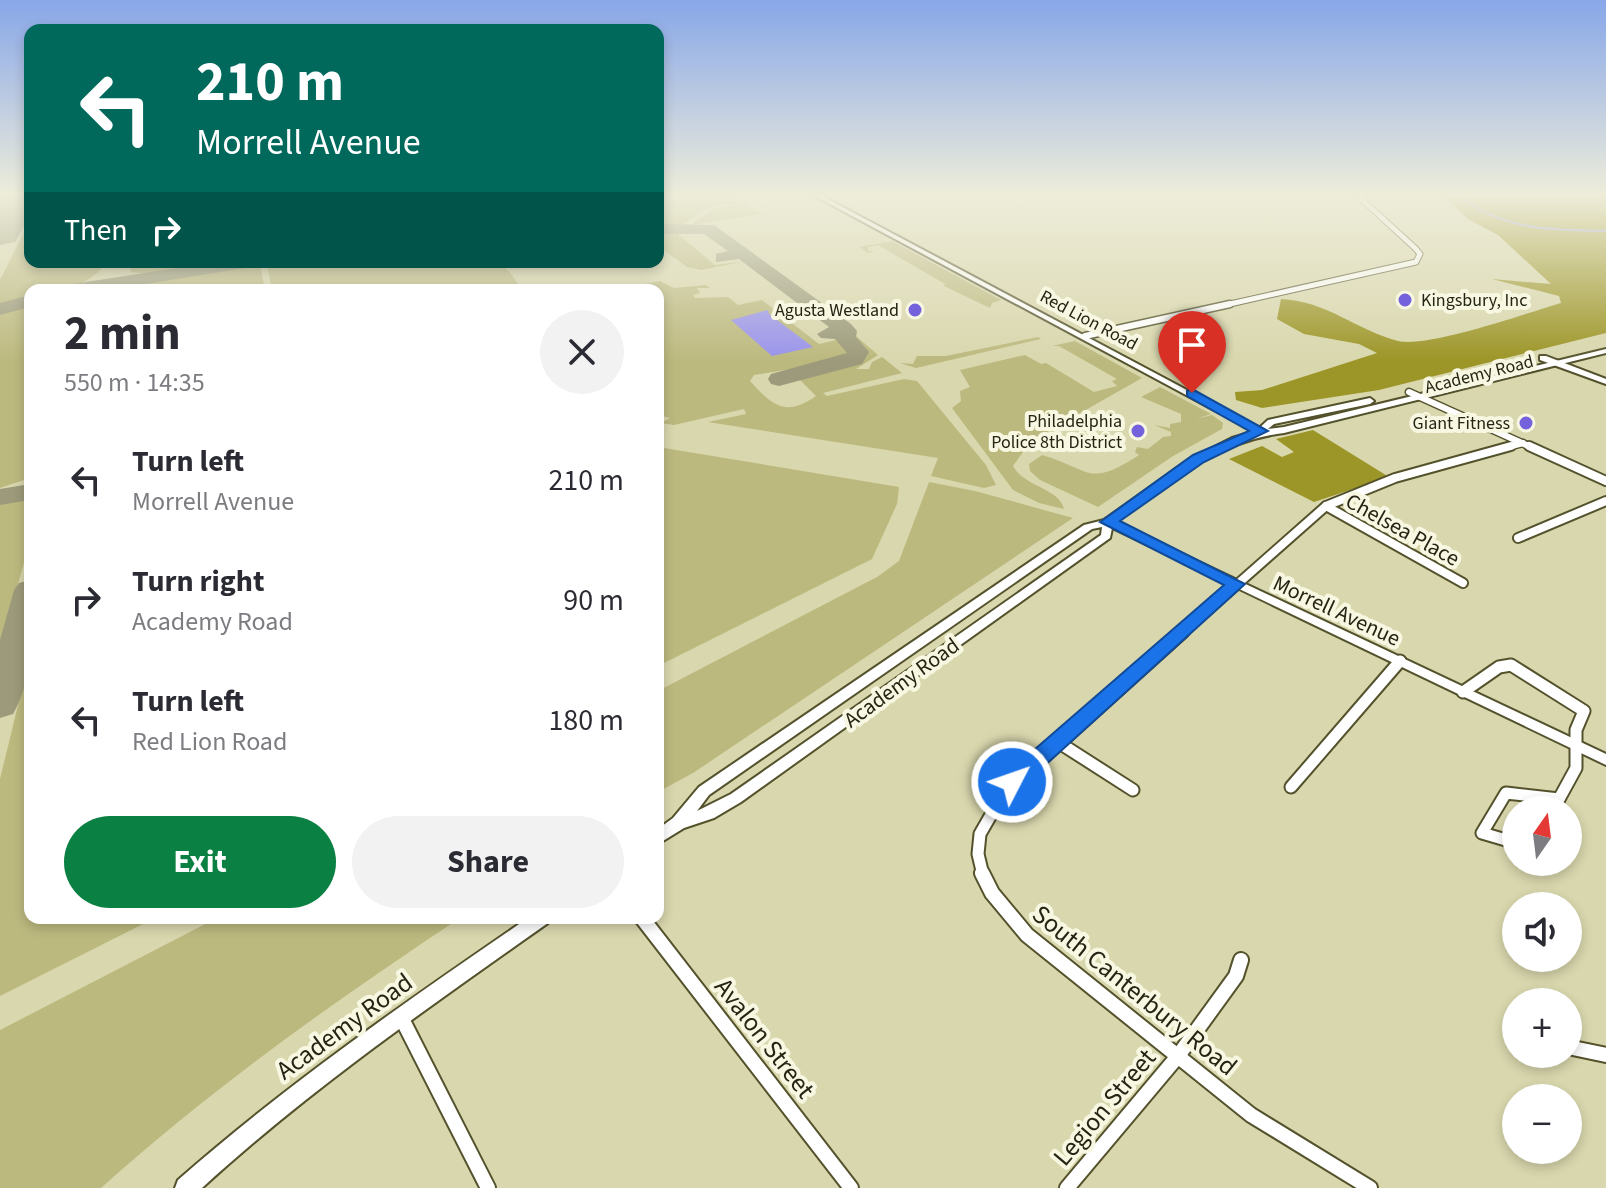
<!DOCTYPE html>
<meta charset="utf-8">
<style>
:root{--surface:#fff;--page:#f2f2f3;--text:#2b2b33;--muted:#7c7c81;--accent:#0b8043}
body{margin:0;font-family:"Source Sans 3",sans-serif;background:var(--page);color:var(--text);height:100vh;display:flex;flex-direction:column;font-size:30px;white-space:nowrap}
*{box-sizing:border-box;margin:0}
p{font-size:26px;color:var(--muted)}
.icon{flex:none;width:44px;height:44px;fill:none;stroke:currentColor;stroke-width:2;stroke-linecap:round;stroke-linejoin:round}
.map{position:relative;flex:1;overflow:hidden}
.side{position:absolute;left:24px;top:284px;width:640px;height:640px;display:flex;flex-direction:column;background:var(--surface);border-radius:16px;box-shadow:0 4px 12px #0003}
.side>*{flex:none}
.banner{position:absolute;left:24px;top:24px;width:640px;height:244px;border-radius:16px;box-shadow:0 4px 12px #0003;background:#00695c;color:#fff;overflow:hidden}
.needle{width:52px;rotate:14deg}
.buttons{position:absolute;left:1502px;top:796px;display:grid;gap:16px}
.buttons a{display:grid;place-items:center;width:80px;height:80px;border-radius:50%;background:var(--surface);box-shadow:0 4px 12px #0003;font-size:40px}
.pin{position:absolute;display:grid;place-items:center;width:68px;height:68px;color:#fff;margin:-82px -34px;border-radius:50% 50% 50% 0;rotate:-45deg;box-shadow:0 0 8px #0007}
.pin .icon{rotate:45deg}
.me{position:absolute;width:88px;margin:-44px;rotate:49deg;stroke-linejoin:round;filter:drop-shadow(0 0 6px #0008)}
.turn{display:flex;align-items:center;gap:28px;height:168px;padding:0 40px;font-size:36px}
.turn .icon{width:104px;height:104px;stroke-width:2.5}
.turn b{display:block;font-size:56px;line-height:68px}
.then{display:flex;align-items:center;height:76px;padding:0 40px;background:#0003;gap:16px;font-size:30px}
.round{display:grid;place-items:center;flex:none;width:84px;height:84px;border-radius:42px;background:var(--page)}
.headline{display:flex;align-items:center;justify-content:space-between;height:136px;padding:0 40px}
h1{font-size:48px;font-weight:700;line-height:60px}
.primary-button{display:flex;gap:16px;margin-top:auto;padding:16px 40px}
.primary-button a{flex:1;height:92px;border-radius:48px;background:var(--accent);color:#fff;font-size:32px;font-weight:700;line-height:92px;text-align:center}
.primary-button a+a{background:var(--page);color:var(--text)}
ul{padding:0;list-style:none}
li{display:flex;align-items:center;gap:24px;height:120px;padding:0 40px}
li div{flex:1}
li b{display:block;font-size:30px}
li em{font-style:normal}
.map>svg:first-child{display:block}
</style>
<div class="map">
<svg width="1606" height="1188" viewBox="0 0 1606 1188">
<rect width="100%" height="100%" fill="#d9d7ad"/>
<!-- green -->
<g fill="#bcb97f">
<path d="M658,195H732L744,203L712,206L684,223L685,227L658,228Z"/>
<path d="M746,204L762,214L691,225L714,208Z"/>
<path d="M30,220V262H107C89,288 60,290 30,290V298L0,304V280Z"/>
<path d="M658,231H674L715,265L747,261L701,270L687,267L658,246Z"/>
<path d="M892,241L1001,300L992,303L990,308L944,286L945,284L878,245L868,247V251H875L868,253L859,247Z"/>
<path d="M128,262H194C182,274 147,275 131,272Z"/>
<path d="M272,262H467L471,267C504,263 504,262 522,290H272L267,265Z"/>
<path d="M257,264L260,265L265,290H126L144,283Z"/>
<path d="M660,281L674,288L706,285L710,288H697L700,293L693,295L695,298L728,297L738,305L762,300L819,344L840,339L853,349L850,358L841,361L754,375L750,381C772,405 785,418 816,396L796,376L858,359L863,350L849,337L856,336L878,355L856,369H869L872,362L882,357L902,373L823,393L827,396L904,379L917,381L986,465L996,485L984,488L931,476L938,458L708,422L746,414L744,409L674,425L661,423L670,418L658,415V290H613Z"/>
<path d="M30,305V478L0,488V312Z"/>
<path d="M1038,337L1041,339L916,368L900,363L913,364L917,356H946Z"/>
<path d="M1075,341L1142,378L1031,441L1013,466C1024,487 1059,488 1064,509L1039,503L1013,490L952,408L961,401L960,391L970,387L960,370L1025,355L1041,364L1046,363L1094,392L1117,386L1112,381L1117,379L1059,346H1052Z"/>
<path d="M1160,387L1211,414L1196,419L1212,415L1223,423L1222,429L1173,456L1098,507L1040,480L1030,471L1029,464L1042,455C1092,470 1088,488 1139,455L1135,452L1137,447L1148,449L1163,437L1171,436V432L1154,425L1170,428V424L1181,422V414L1141,397Z"/>
<path d="M658,447L899,487L897,504L872,559L658,666Z"/>
<path d="M929,482L975,491L1073,518L693,773L658,792V691L877,577L899,561Z"/>
<path d="M30,498V541L0,648V502Z"/>
<path d="M30,656V918H155L0,996V779Z"/>
<path d="M217,918H460C335,1001 213,1087 101,1188H0V1030Z"/>
</g>
<!-- forest -->
<g fill="#9c9527">
<path d="M1443,195H1606V333L1379,390L1262,408L1236,400L1235,392L1262,390L1377,353L1359,344L1304,334L1277,319L1281,299C1327,301 1356,330 1398,341C1428,348 1527,313 1561,303L1559,296L1492,279L1551,284L1498,235L1468,219Z"/>
<path d="M1313,430L1389,477L1314,502L1229,459L1262,446L1282,457L1294,452L1276,439Z"/>
</g>
<!-- water -->
<path fill="#9993eb" d="M768,310L769,314L813,347L772,356L731,320Z"/>
<g fill="none" stroke-linecap="round" stroke-linejoin="round">
<!-- stream -->
<path stroke="#9993eb" stroke-width="2" d="M1469,195L1467,202C1510,231 1556,230 1606,231"/>
<!-- taxiway -->
<g fill="#9c9a7a" fill-rule="evenodd">
<path d="M658,224L714,225L851,324L857,331L856,337L869,352L862,364L779,386L771,384L768,379L771,374L847,353L835,339L821,338L817,334L829,327L739,259L716,262V254L728,251L704,234H658Z"/>
<path d="M216,262H260L251,267L109,290H63L73,284Z"/>
<path d="M30,295V307L0,315V303Z"/>
<path d="M30,484V500L0,505V489Z"/>
<path d="M30,580C30,624 36,675 13,714L0,718V640L14,590L19,583Z"/>
</g>
<!-- runway -->
<path fill="#9c9a7a" fill-rule="evenodd" d="M3,195H30V215L15,242L0,245V200Z"/>
<!-- minor-far4 casing -->
<g stroke="#54522c" stroke-width="7">
<path id="minor-far4" d="M1221,306L1416,262L1420,254L1415,248L1357,195"/>
</g>
<!-- minor-far3 casing -->
<g stroke="#54522c" stroke-width="9">
<g id="minor-far3">
<path d="M1085,336L1230,304"/>
<path d="M1409,392L1533,448"/>
<path d="M1504,448L1523,443"/>
</g>
</g>
<!-- minor-far2 casing -->
<g stroke="#54522c" stroke-width="12">
<g id="minor-far2">
<path d="M1529,446L1606,481"/>
<path d="M1326,506L1463,583"/>
<path d="M1518,538L1606,501"/>
<path d="M1181,634L1326,506L1395,478L1511,446"/>
</g>
</g>
<!-- minor-far1 casing -->
<g stroke="#54522c" stroke-width="15">
<g id="minor-far1">
<path d="M1463,692L1499,667L1511,665L1584,711L1576,730V768L1553,810"/>
<path d="M1058,742L1133,790"/>
<path d="M1291,787L1400,661"/>
<path d="M1516,843L1482,833L1506,793L1559,799"/>
<path d="M983,875L978,854L980,834L1003,794L1183,632"/>
</g>
</g>
<!-- minor casing -->
<g stroke="#54522c" stroke-width="18">
<g id="minor">
<path d="M982,873L992,893L1027,935L1251,1115L1370,1188"/>
<path d="M642,918L851,1188"/>
<path d="M401,1017L488,1188"/>
<path d="M1568,1047L1606,1055"/>
<path d="M1067,1188L1178,1056L1236,976L1241,960"/>
</g>
</g>
<!-- tertiary casing -->
<g stroke="#54522c" stroke-width="4">
<g id="tertiary">
<path d="M813,195H820L1264,431L1260,434L1257,433Z"/>
<path d="M1540,356H1546L1606,379V384L1540,360Z"/>
<path d="M1108,519L1606,754V765L1104,524L1103,522Z"/>
</g>
</g>
<!-- secondary casing -->
<g stroke="#54522c" stroke-width="4">
<g id="secondary">
<path d="M1606,349V353L1284,433C1213,442 1169,483 1113,523L1110,538L741,802L714,818L684,828L658,844V829L673,818L699,787L1084,525L1104,520L1187,461L1232,438L1256,431L1268,420L1370,398L1374,401L1370,404L1274,424L1268,429L1284,427ZM1102,527L1101,535L731,794L697,811L709,795L1092,529Z"/>
<path d="M528,918H551L548,923C429,1007 309,1090 202,1188H175L178,1180C288,1083 407,1001 528,918Z"/>
</g>
</g>
<!-- minor-far4 -->
<use href="#minor-far4" stroke="#fff" stroke-width="5"/>
<!-- minor-far3 -->
<use href="#minor-far3" stroke="#fff" stroke-width="6"/>
<!-- minor-far2 -->
<use href="#minor-far2" stroke="#fff" stroke-width="8"/>
<!-- minor-far1 -->
<use href="#minor-far1" stroke="#fff" stroke-width="11"/>
<!-- minor -->
<use href="#minor" stroke="#fff" stroke-width="14"/>
<!-- tertiary -->
<use href="#tertiary" fill="#fff" fill-rule="evenodd"/>
<!-- secondary -->
<use href="#secondary" fill="#fff" fill-rule="evenodd"/>
</g>
<!-- sky -->
<linearGradient id="sky" x2="0" y2="1"><stop stop-color="#88a7e9"/><stop offset="0.54" stop-color="#eeedda"/><stop offset="1" stop-color="#eeedda" stop-opacity="0"/></linearGradient>
<rect width="1606" height="361" fill="url(#sky)"/>
<!-- route -->
<path fill="#1a73e8" stroke="#114b97" stroke-width="2" d="M1192,389L1268,431L1204,462L1120,521L1245,584L1020,788H1004L1001,782L1004,776L1224,585L1100,522L1193,455L1249,431L1187,396V391Z"/>
<!-- markers -->
<g fill="#7462dd" stroke="#f7f7e2" stroke-width="3">
<circle cx="1405" cy="300" r="8"/>
<circle cx="915" cy="310" r="8"/>
<circle cx="1526" cy="423" r="8"/>
<circle cx="1138" cy="431" r="8"/>
</g>
<g text-anchor="middle" stroke-width="8" stroke-linejoin="round" paint-order="stroke">
<!-- far-poi labels -->
<g font-size="18" fill="#262515" stroke="#f7f7e2" text-anchor="end">
<text x="1421" y="306" text-anchor="start">Kingsbury, Inc</text>
<text x="899" y="316">Agusta Westland</text>
<text x="1122" y="427">Philadelphia<tspan x="1122" dy="21">Police 8th District</tspan></text>
<text x="1510" y="429">Giant Fitness</text>
</g>
<!-- far-street labels -->
<g font-size="18" fill="#262515" stroke="#f7f7e2">
<text transform="translate(1089 320) rotate(28)" y="6">Red Lion Road</text>
<text transform="translate(1479 374) rotate(-14)" y="6">Academy Road</text>
</g>
<!-- street labels -->
<g font-size="22" fill="#262515" stroke="#f7f7e2">
<text transform="translate(1403 529) rotate(29)" y="8">Chelsea Place</text>
<text transform="translate(1337 610) rotate(25)" y="8">Morrell Avenue</text>
<text transform="translate(901 682) rotate(-36)" y="8">Academy Road</text>
</g>
<!-- near-street labels -->
<g font-size="26" fill="#262515" stroke="#f7f7e2">
<text transform="translate(1135 990) rotate(39)" y="9">South Canterbury Road</text>
<text transform="translate(344 1026) rotate(-36)" y="9">Academy Road</text>
<text transform="translate(765 1038) rotate(52)" y="9">Avalon Street</text>
<text transform="translate(1104 1107) rotate(-50)" y="9">Legion Street</text>
</g>
</g>
</svg>
<div class="buttons">
<a><svg class="needle" viewBox="-14 -14 28 28"><path d="M0-13l5 13h-10z" fill="#e53935"/><path d="M0 13l5-13h-10z" fill="#7c7c81"/></svg></a>
<a><svg class="icon" aria-label="sound" viewBox="0 0 24 24"><path d="M4 9h4l5-4v14l-5-4H4zM17 9q2 3 0 6"/></svg></a>
<a>+</a>
<a>−</a>
</div>
<div class="pin" style="left:1192px;top:393px;background:#d93025"><svg class="icon" aria-label="arrive" viewBox="0 0 24 24"><path d="M6 21V4h12l-3 4 3 4H6"/></svg></div>
<svg class="me" style="left:1012px;top:782px" viewBox="-20 -20 40 40"><circle r="17" fill="#1a73e8" stroke="#fff" stroke-width="3"/><path d="M0-11L8 9 0 5-8 9z" fill="#fff"/></svg>
<div class="banner">
<div class="turn"><svg class="icon" aria-label="left" viewBox="0 0 24 24"><path d="M17 20v-9H6M10 6l-5 5 5 5"/></svg><div><b>210 m</b>Morrell Avenue</div></div>
<div class="then">Then<svg class="icon" aria-label="right" viewBox="0 0 24 24"><path d="M7 20v-9h11M14 6l5 5-5 5"/></svg></div>
</div>
<section class="side">
<div class="headline"><div><h1>2 min</h1><p>550 m · 14:35</p></div><a class="round"><svg class="icon" aria-label="close" viewBox="0 0 24 24"><path d="M6 6l12 12M18 6L6 18"/></svg></a></div>
<ul>
<li><svg class="icon" aria-label="left" viewBox="0 0 24 24"><path d="M17 20v-9H6M10 6l-5 5 5 5"/></svg><div><b>Turn left</b><p>Morrell Avenue</p></div><em>210 m</em></li>
<li><svg class="icon" aria-label="right" viewBox="0 0 24 24"><path d="M7 20v-9h11M14 6l5 5-5 5"/></svg><div><b>Turn right</b><p>Academy Road</p></div><em>90 m</em></li>
<li><svg class="icon" aria-label="left" viewBox="0 0 24 24"><path d="M17 20v-9H6M10 6l-5 5 5 5"/></svg><div><b>Turn left</b><p>Red Lion Road</p></div><em>180 m</em></li>
</ul>
<div class="primary-button"><a>Exit</a><a>Share</a></div>
</section>
</div>
